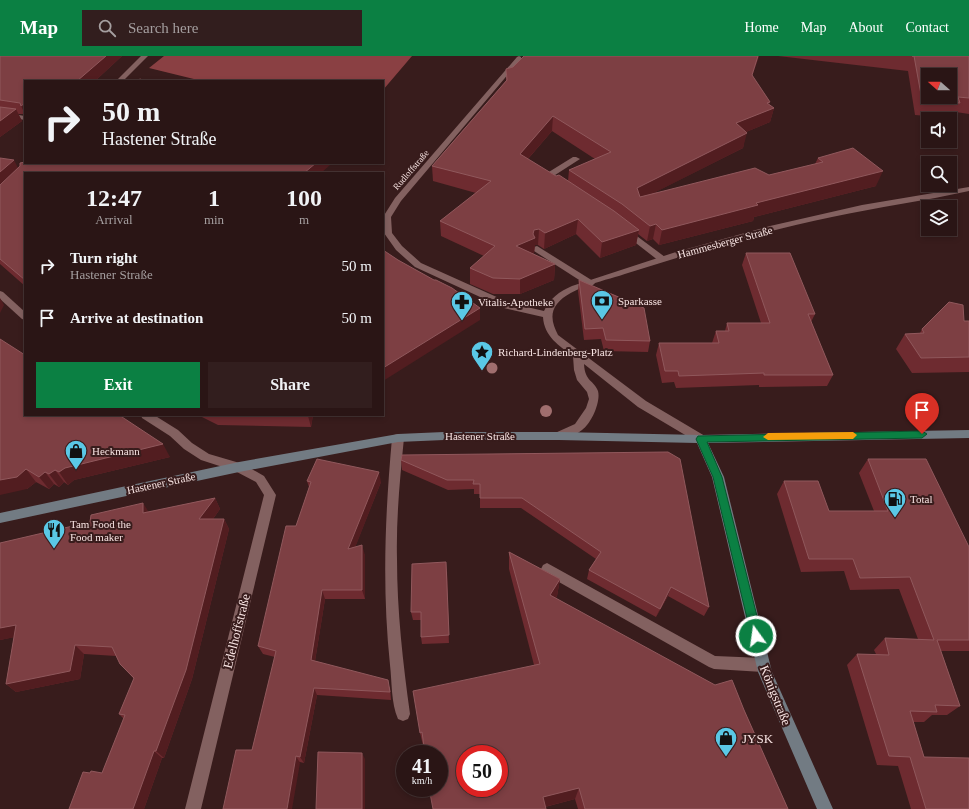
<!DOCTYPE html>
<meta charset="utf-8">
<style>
:root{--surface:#2a1515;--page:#321e1e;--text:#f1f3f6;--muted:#a59fa0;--line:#463434;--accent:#0b8043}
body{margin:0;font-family:"Times New Roman",serif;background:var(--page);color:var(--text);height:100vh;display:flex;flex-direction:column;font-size:15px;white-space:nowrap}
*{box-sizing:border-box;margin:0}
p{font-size:13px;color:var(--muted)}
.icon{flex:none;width:22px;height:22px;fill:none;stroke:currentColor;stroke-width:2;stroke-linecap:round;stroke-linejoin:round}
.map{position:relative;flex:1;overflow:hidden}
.drawer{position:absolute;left:24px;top:116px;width:360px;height:244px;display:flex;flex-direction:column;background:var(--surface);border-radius:0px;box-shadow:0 2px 6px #0003,0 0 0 1px var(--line)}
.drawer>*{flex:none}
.guide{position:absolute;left:24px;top:24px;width:360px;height:84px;border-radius:0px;box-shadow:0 2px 6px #0003,0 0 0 1px var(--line);background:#2a1515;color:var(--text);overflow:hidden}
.needle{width:26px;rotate:291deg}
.controls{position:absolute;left:921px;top:12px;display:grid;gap:8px}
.controls a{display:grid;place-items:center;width:36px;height:36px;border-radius:0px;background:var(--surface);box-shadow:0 2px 6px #0003,0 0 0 1px var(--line);font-size:20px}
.speed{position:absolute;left:396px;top:689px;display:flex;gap:8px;font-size:20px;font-weight:700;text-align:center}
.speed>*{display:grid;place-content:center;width:52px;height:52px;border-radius:50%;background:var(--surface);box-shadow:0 2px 6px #0003,0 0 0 1px var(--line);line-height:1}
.speed small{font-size:10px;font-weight:400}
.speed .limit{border:6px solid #d22;background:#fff;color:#111}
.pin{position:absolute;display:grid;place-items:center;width:34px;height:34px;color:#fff;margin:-41px -17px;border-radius:50% 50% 50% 0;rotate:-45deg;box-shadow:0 0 4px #0007}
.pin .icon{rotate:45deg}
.me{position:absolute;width:44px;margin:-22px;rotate:346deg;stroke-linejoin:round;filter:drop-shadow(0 0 3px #0008)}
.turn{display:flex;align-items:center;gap:14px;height:84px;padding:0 12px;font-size:18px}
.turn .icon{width:52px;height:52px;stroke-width:2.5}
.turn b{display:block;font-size:28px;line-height:34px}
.eta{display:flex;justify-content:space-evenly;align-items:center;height:68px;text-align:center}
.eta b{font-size:24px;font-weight:700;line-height:28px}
.cta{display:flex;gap:8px;margin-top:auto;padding:8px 12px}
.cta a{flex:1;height:46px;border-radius:0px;background:var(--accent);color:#fff;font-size:16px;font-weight:700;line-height:46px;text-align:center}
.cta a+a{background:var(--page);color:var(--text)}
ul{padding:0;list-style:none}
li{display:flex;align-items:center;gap:12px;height:52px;padding:0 12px}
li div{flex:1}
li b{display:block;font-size:15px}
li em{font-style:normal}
header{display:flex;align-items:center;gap:24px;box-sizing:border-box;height:56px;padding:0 20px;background:var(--accent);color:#fff}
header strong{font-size:19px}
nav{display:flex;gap:22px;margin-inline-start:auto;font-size:14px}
.search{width:280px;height:36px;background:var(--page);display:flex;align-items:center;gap:10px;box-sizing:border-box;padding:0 14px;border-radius:0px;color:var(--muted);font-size:15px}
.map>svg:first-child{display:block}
</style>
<header>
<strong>Map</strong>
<div class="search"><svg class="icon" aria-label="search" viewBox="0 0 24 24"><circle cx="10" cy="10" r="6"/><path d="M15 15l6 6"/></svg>Search here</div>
<nav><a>Home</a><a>Map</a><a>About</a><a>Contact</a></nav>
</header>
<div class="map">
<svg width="969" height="753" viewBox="0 0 969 753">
<rect width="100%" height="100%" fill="#381c1c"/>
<!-- forest -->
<path fill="#8a4043" d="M164,0H412L383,34V25H202L149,12Z"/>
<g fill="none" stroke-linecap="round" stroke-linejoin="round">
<!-- service -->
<g fill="#836160" fill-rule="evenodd">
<path d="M573,101H576L580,103L552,121L558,126L557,128H551L544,123V119Z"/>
<path d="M626,172L665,201L666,203L665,205H659L623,177L622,175Z"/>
<path d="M537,190L593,225L595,227L593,229H587L534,195L533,193L534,191Z"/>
<path d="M398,378L402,379L404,382C400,422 396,463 397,503C397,555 403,607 410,658L408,663L403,665L398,663C391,647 392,626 390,609C382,531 385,460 392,382L394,379Z"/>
<path d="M547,507L715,600L763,602L768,604L770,609L768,614L763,616L714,613L709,611L543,517L541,513L543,509Z"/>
</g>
<!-- minor -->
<g fill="#836160" fill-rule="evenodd">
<path d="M141,0H148L123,25H116Z"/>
<path d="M519,0L521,1V3L401,145L391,161L392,177L402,190L421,207L510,247L544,255C550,242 559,236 572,230L676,196L770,170L862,149L969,131V135C924,145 878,151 832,161C763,175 695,196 628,217C608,224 570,231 557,248C549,258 553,269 558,279L646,345L705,380L707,383L705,386L701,387L697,386L638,351L584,308C585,326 594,324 598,335C601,346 591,368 582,374C576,379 566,382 559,384L555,383L553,380L555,377L575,368L586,352L589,343L587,336L577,324L574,314L573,300C559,290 544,280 543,261L504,252L415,211L396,194L384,177L383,161L395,142L517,1Z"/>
<path d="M0,56L25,60V64L0,60Z"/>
<path d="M0,235L3,236L25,256V264L22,263L0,243Z"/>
<path d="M141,359H154L178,374L192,387L209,398L243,408L264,420L276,439L201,753H185L264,439L256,426L235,415L201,404L184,393L170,380L142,362Z"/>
</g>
<!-- secondary -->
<path fill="#727b83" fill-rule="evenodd" d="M969,374V382L708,387L724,421L772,616L833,753H817L758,616L712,421L697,387L559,384H444L398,386L239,416L0,467V457L239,406L398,378L444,376H559L701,379Z"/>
</g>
<!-- trees -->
<g fill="#a06e6e">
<circle cx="492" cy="312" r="5.5"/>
<circle cx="546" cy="355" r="6"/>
</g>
<!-- wall -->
<g fill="#6e2b30" fill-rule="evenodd">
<path d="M0,0H122L95,25H25V58H18L22,65L0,81Z"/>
<path d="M759,0L752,20L769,49L774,52L770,66L746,76L743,92L653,137L769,119L815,108L818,102L876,130L754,161L753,165L659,189L653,183L647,185L638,178L636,189L600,202L576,178L544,193L538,189H535L534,197L533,198L555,208L554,224L520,238H493L470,228V212L484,200L441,180L440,165L476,137L433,125L432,110L506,25V13ZM552,75L595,103L569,114L568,125L556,120L528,103Z"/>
<path d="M778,0H969V58L956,56L953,62L915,59L908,15Z"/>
<path d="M0,102L18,112L25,107H330V109L25,117V230L0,208Z"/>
<path d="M746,197L815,258L811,266L833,319L827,330L759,331V329L676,332L674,326L662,327L656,299L659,287H712L716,275H725L727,267H761L742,209Z"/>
<path d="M579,224L650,285L648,296L604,295L601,283L584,284L578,235Z"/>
<path d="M964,265H969V316L912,317L896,293L905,278L920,277L922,273Z"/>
<path d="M0,283L170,401L74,424L68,429L64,426L59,431L54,428L49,433L36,426L27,433Z"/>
<path d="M198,359H313L311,371L218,369Z"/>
<path d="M668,396L709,551L704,560L668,540L656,561L587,523L589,514L596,503L521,452H480V438H474V433L448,434L402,414L401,404Z"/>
<path d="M868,403L969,491V595H941L960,650L947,659H932L924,666H913L924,701L969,753H911L898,710L877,709L847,609L857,598H876L874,594L885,582L918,583L899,533L850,534L844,515L801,516L777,438L784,425L829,455H874L859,417Z"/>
<path d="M307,425L381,426L355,491L365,499V543H325L315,605L390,631L391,644L317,639L304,707L252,694L275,601L263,598L258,590L309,431Z"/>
<path d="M215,442L220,453L213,463H224L229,473L192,623L164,702H162L144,753L90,717H102L124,663L119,658L134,623L120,608L116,600L84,598L80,623L16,636L6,628L14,581L0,584V487Z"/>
<path d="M509,496L560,523L557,540L556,542L744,654L788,753H578L575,743L545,751L424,689H423L420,677L534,609L509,513Z"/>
<path d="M447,514L449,587L422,588L421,581V564H413L411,556Z"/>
</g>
<!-- shaded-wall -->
<g fill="#521d20">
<path d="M106,0H122L95,25H77Z"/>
<path d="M758,0H759L748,33L752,19Z"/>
<path d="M770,46L768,54L774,52L770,66L732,82L736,67Z"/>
<path d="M24,47L25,49V58L21,50Z"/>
<path d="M16,53L22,65L0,81V65Z"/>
<path d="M553,60L552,75L519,113L520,98Z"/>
<path d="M747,77L743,92L634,147L637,132Z"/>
<path d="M14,104L20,116L0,134V116Z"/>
<path d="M316,107H330V109L321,117H304Z"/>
<path d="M883,115L876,130L754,161L753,165L659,189L662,174L756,147Z"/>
<path d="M578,163L576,178L544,193L545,177Z"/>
<path d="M656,168L653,183L647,185L650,170Z"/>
<path d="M539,173L538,189H535L534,197L515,206L516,190L533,178L534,174Z"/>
<path d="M639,174L636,189L600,202L602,186Z"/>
<path d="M555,208L554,224L520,238V223Z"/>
<path d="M0,242L4,249L0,257Z"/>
<path d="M480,252V264L383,325V312Z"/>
<path d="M308,359H313L311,371L308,360Z"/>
<path d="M163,388L170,401L74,424L68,429L59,416L65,412Z"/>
<path d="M26,413L36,426L27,433L0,439V424Z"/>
<path d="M55,414L64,426L59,431L49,418Z"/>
<path d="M45,416L54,428L49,433L39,421Z"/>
<path d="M379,416L381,426L351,502L348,493Z"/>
<path d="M215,442L220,453L205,474L199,463Z"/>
<path d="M143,447L150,458L143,457Z"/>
<path d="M224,463L229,473L192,623L164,702L156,695Z"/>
<path d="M362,489L365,499V543L362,534Z"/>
<path d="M446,506L447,514L449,587V579Z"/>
<path d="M560,523L557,540L547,555L550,539Z"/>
<path d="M671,531L668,540L656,561Z"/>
<path d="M322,534L325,543L314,611L311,604Z"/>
<path d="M16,569L26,579L0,584V572Z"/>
<path d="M75,589L84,598L80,623L16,636L6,628Z"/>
<path d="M314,632L317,639L304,707L300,701Z"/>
<path d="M154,695L162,702L144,753H133Z"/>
<path d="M362,697L365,703V753H362Z"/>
<path d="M296,700L300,707L292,753H287Z"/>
<path d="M579,732L575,743L540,752L543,741Z"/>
</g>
<!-- building -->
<g fill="#7d3f43" stroke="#90585c" fill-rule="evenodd">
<path d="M0,0H106L77,25H25V47L21,50L20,47L0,44Z"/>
<path d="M524,0H758L752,19L770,46L767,47L774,52L736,67L747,77L637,132L640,141L755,112L769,119L823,106L818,102L853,92L883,115L756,147L758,149L662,174L656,168L650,170L622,148L569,114L611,96L553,60L520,98L556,120L559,119L614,155L639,174L602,186L578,163L545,177L539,173L534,174L533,178L535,182L516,190L555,208L520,223L493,222L470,212L495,190L440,165L491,125L432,110L507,24L506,13L513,11Z"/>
<path d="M912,0H969V42L958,41L960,47L922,44L914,0ZM928,19H950V41H928Z"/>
<path d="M140,23L145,25H137Z"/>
<path d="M0,51L16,53L0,65Z"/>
<path d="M0,102L14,104L0,116Z"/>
<path d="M25,106V107H316L304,117H25V224L0,203V129L20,110V107Z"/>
<path d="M383,194L398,204L434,224H436L452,232L480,252L383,312Z"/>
<path d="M746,197H790L815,258H808L833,319H764V317L679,320L678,315H665L659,287H719L716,275H729L727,267H770Z"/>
<path d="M579,224L644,252L650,285L606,284L603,272L585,273Z"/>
<path d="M949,246L963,249L964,265H969V301L921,302L905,278L924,277L922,273Z"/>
<path d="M0,283L25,299V359H119L163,388L65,412L59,416L55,414L49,418L45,416L39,421L26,413L17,421L0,424Z"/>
<path d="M277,359H308V360Z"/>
<path d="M668,396L680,403L709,551L671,531L660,553L589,514L601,496L522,442H480V428H473L474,424H447L401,404L402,399Z"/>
<path d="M317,403L379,416L348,493L362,489V534H322L311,604L388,624L390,636L314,632L300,701L296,700L287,753H223L236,694H252L276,595L258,590L286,470H296L311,426L307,425Z"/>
<path d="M868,403H926L969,491V584H937L960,650L935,649L937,656L910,655L924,701L969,702V753H926L910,701L889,700L857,598L889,599L885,582L934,584L910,521L860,522L853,503H809L784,425H818L829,455H888Z"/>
<path d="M215,442L199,463H224L186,614L156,695H154L133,753H69L83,716L90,717L91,715L102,717L125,659L119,658L134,622L120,608L112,591L75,589L70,615L6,628L16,569L0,572V487L90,466L91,459L143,447V457Z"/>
<path d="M509,496L560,523L550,539L715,629L732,624L744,654L788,753H585L579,732L543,741L546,753H433L429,732H439V698H425L422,676L420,677L413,635L540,608ZM465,698H499V732H465Z"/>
<path d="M446,506L449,579L421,581V556H411L412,508Z"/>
<path d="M318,696L362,697V753H316Z"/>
</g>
<!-- route -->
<path fill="#0b8043" stroke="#07532c" d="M922,375L927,378L922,382L707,386L722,421L762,580L760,583L756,585L752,583L713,421L696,383L698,380Z"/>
<!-- slow -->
<path fill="#f59e0b" d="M853,376L857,379L853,383L768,384L763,381L768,377Z"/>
<!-- icons -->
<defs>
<g id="bank-pin" transform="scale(1.15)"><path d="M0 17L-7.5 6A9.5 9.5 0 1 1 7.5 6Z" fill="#5ac8e6" stroke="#381c1c"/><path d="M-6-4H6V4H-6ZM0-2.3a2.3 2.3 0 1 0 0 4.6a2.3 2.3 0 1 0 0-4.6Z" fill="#111"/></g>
<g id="pharmacy-pin" transform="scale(1.15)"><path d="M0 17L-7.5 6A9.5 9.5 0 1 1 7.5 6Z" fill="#5ac8e6" stroke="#381c1c"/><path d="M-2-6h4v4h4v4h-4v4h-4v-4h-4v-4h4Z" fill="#111"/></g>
<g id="sight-pin" transform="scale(1.15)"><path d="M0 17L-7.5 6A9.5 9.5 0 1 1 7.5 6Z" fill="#5ac8e6" stroke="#381c1c"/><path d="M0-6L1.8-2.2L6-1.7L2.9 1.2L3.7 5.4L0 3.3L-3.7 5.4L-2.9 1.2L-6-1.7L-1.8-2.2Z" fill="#111"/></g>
<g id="shop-pin" transform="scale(1.15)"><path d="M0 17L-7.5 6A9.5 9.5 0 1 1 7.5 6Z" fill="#5ac8e6" stroke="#381c1c"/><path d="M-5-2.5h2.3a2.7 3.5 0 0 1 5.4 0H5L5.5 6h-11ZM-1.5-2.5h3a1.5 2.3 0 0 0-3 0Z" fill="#111"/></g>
<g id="fuel-pin" transform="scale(1.15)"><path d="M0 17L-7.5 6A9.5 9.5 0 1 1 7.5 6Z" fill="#5ac8e6" stroke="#381c1c"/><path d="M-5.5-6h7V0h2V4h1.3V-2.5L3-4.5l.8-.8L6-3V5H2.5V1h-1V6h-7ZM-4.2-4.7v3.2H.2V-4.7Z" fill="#111"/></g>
<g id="restaurant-pin" transform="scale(1.15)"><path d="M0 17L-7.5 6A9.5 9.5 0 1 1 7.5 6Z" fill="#5ac8e6" stroke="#381c1c"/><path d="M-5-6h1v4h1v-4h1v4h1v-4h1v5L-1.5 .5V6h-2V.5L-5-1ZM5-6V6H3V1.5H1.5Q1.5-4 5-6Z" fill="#111"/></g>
</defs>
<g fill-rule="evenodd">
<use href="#bank-pin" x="602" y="245"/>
<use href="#pharmacy-pin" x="462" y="246"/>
<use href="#sight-pin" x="482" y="296"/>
<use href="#shop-pin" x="76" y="395"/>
<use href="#fuel-pin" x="895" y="443"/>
<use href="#restaurant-pin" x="54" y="474"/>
<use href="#shop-pin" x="726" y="682"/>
</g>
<g text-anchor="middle" stroke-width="4" stroke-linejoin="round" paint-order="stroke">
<!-- far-street labels -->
<g font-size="9" fill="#f7e3e2" stroke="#381c1c">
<text transform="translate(411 114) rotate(-49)" y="3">Rudloffstraße</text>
</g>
<!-- street labels -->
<g font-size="11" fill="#f7e3e2" stroke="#381c1c">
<text transform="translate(725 186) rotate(-15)" y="4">Hammesberger Straße</text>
<text x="480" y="384">Hastener Straße</text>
<text transform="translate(161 427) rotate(-12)" y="4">Hastener Straße</text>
</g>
<!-- poi labels -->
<g font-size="11" fill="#f7e3e2" stroke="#381c1c" text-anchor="start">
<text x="618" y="249">Sparkasse</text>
<text x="478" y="250">Vitalis-Apotheke</text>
<text x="498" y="300">Richard-Lindenberg-Platz</text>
<text x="92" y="399">Heckmann</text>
<text x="910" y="447">Total</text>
<text x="70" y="472">Tam Food the<tspan x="70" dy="13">Food maker</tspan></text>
</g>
<!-- near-street labels -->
<g font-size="13" fill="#f7e3e2" stroke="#381c1c">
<text transform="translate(236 575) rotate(-76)" y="5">Edelhoffstraße</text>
<text transform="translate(776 639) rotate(68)" y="5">Königstraße</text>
</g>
<!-- near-poi labels -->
<g font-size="13" fill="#f7e3e2" stroke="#381c1c" text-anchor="start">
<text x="742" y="687">JYSK</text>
</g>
</g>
</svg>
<div class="controls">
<a><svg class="needle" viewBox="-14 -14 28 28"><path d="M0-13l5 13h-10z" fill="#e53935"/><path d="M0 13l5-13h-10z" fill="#a59fa0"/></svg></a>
<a><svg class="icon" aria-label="sound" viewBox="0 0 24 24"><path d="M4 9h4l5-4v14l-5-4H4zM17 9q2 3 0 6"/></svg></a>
<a><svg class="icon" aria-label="search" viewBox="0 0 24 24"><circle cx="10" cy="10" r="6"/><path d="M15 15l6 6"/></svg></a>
<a><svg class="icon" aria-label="layers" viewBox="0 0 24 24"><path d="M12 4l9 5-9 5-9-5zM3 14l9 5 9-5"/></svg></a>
</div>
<div class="speed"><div>41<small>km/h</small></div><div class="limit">50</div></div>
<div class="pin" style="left:922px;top:378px;background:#d93025"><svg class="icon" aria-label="arrive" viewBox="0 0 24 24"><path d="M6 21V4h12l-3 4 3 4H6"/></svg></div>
<svg class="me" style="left:756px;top:580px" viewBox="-20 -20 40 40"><circle r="17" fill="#0b8043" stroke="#fff" stroke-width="3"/><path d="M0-11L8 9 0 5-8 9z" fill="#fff"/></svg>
<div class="guide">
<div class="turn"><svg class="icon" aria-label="right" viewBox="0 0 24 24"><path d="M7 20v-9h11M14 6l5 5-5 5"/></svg><div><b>50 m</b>Hastener Straße</div></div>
</div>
<section class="drawer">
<div class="eta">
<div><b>12:47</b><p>Arrival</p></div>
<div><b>1</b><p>min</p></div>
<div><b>100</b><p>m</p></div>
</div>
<ul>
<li><svg class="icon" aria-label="right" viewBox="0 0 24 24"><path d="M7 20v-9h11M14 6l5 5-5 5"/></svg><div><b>Turn right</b><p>Hastener Straße</p></div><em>50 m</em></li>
<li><svg class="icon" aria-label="arrive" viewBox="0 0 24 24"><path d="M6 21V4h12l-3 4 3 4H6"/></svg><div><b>Arrive at destination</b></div><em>50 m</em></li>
</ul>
<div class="cta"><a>Exit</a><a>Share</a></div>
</section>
</div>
